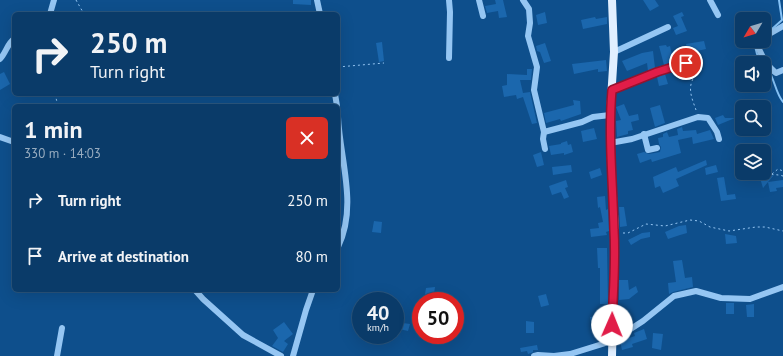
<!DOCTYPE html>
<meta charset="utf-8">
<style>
:root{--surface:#0a3b69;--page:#184671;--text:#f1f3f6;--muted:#99adc0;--line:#2a557d}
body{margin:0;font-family:"PT Sans",sans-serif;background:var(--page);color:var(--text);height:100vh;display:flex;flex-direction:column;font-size:15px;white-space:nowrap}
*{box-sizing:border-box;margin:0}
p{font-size:13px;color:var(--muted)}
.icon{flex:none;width:22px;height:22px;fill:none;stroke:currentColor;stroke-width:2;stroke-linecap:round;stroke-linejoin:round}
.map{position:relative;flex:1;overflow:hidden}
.details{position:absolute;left:12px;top:104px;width:328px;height:188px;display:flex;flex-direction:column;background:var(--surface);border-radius:6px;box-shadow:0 4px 16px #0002,0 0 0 1px var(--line)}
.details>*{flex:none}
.banner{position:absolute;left:12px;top:12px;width:328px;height:84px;border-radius:6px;box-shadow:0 4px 16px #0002,0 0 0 1px var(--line);background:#0a3b69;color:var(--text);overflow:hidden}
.needle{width:26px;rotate:232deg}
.buttons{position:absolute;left:735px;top:12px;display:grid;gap:8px}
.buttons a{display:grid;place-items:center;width:36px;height:36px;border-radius:6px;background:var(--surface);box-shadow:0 4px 16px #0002,0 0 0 1px var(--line);font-size:20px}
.speed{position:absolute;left:352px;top:292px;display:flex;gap:8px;font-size:20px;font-weight:700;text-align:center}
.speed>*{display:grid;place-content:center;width:52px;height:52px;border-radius:50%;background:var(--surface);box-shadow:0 4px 16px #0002,0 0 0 1px var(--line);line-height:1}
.speed small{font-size:10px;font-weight:400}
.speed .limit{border:6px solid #d22;background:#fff;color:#111}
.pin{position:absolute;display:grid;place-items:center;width:34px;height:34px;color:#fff;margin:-17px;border:2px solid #fff;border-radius:50%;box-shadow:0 1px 4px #0007}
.me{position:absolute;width:44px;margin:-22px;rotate:1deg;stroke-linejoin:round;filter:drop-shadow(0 0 3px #0008)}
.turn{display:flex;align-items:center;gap:14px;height:84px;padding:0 12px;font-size:18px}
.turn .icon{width:52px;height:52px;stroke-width:2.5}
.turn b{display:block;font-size:28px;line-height:34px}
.round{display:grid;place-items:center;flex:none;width:42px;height:42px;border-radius:6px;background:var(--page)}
.summary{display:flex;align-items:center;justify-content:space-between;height:68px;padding:0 12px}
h1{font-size:24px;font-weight:700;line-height:30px}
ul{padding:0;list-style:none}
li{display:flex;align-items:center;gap:12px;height:56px;padding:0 12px}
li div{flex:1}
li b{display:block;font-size:15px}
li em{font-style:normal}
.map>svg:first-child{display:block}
</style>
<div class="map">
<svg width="783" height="356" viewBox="0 0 783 356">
<rect width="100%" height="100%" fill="#0e4f8c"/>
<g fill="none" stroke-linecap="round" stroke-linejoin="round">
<!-- stream -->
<g stroke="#86c3f7" stroke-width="2">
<path d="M772,29L782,20L779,0"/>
<path d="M755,46L757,54L763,63"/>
<path d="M767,68C775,79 775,92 783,102"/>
</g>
</g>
<!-- building -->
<g fill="#1b67ad">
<path d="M293,0H311V5L293,4Z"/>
<path d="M495,0H503L507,17L499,18L498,11L487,13L485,6L496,4Z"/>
<path d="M643,0H655L659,6L650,11Z"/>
<path d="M545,12L547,23L538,25L536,15Z"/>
<path d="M682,12L684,16L681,17L687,31L676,35L673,28L678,26L673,16Z"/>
<path d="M595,17L596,19L607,17V24L583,29L581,20Z"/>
<path d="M704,41L706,49L688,53L686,44Z"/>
<path d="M382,42L384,61L379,62L376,43Z"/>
<path d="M545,43L551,61L544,63L540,52L537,51L536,46Z"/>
<path d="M666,45L667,47L670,46L673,59L690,53L692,56L664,65L659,46Z"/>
<path d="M653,51L655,68L648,71L647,63L627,71L622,61L642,53Z"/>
<path d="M606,60L607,71L598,72V69L574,74L572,64Z"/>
<path d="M527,69H532L531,80H520L523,93L530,92L537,123L532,124L523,97L517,99L516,95L504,97L502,86L507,85V74L527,75Z"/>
<path d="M4,72L10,84L0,90V74Z"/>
<path d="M665,74L668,84L659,86L657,77Z"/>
<path d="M573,100L580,101L581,114L561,121L560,119L546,123L544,113L574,105Z"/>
<path d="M624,104L629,116L638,114L639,120L631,122L633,130L628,131V134L617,137L616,121L621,120L616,107Z"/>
<path d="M660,105L665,123L655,127L650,108Z"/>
<path d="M723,115L725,118H735L718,125L715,118Z"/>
<path d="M682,127L683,131L696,130L697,134L710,130L714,139L693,144L692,137L678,140L681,153L652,162L651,159L640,163L637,154L644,152L649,154L660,152L661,147L659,144L658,138L663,137V134L667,132L669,137L678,135L677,129Z"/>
<path d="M594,128L597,139L583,142L581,131Z"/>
<path d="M567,141L568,145L571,144L573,152L564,155V153L551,155L549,146L561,144V143Z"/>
<path d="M541,152L544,165L537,167L533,155Z"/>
<path d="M706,160L707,165L676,179L679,186L663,193L660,186L655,188L653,177L676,167L678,172Z"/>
<path d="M571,165L572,172L553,175L552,167Z"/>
<path d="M716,165L718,172L706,175L705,168Z"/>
<path d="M600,168L602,175L591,179L589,172Z"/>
<path d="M774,175L768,182L783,180V187L776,188L777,191L770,192L768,182L763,188L760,178L764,176L767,178Z"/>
<path d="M724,177L727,195L735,194L736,199L721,201L717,178Z"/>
<path d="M566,180L568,187L565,188L569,197L564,199L561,192L552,195L549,186Z"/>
<path d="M605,196L606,210L608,209L609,231L606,232L607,235L591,237L590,229L599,228L598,223L603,222L600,207L598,208L597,197Z"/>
<path d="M619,207H624L627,226L620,227Z"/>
<path d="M374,221L382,222L381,233L372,232Z"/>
<path d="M686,225L687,233L680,235L668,239L665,232L679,226Z"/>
<path d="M650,232V237L641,239L631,245L628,240L642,233Z"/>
<path d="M725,234L736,236L737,243L726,244Z"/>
<path d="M597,248H607L608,304H600V268H598Z"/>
<path d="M682,260L685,278L692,277L693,287L673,292L669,294L668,283L676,282L673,261Z"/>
<path d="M619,280H628L629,290L636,286L638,292L629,299L619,300Z"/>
<path d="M435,287L433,301H424L426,288Z"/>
<path d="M546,294L549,305L541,307L538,296Z"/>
<rect x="726" y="303" width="8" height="11"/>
<path d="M754,304V317H747L746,305Z"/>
<path d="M599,314H608L607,338L603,339L602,327H600V321L591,322L590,317L600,316Z"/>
<path d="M395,320H404L403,323L410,324L408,331L395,328Z"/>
<path d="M526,321L534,322V333H526Z"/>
<path d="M284,322L293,334L284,341L288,344L283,352L272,346L278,338L273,330Z"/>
<path d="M644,329L647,339L632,344L633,347L622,350L620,341L635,336L634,333Z"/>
<path d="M653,333L663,334L661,350L652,348Z"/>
<path d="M537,345L538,350H533V352L531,353L528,354L527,351L521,352L520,348Z"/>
</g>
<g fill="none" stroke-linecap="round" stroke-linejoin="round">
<!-- path -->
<g stroke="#95c6f3" stroke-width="1" stroke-dasharray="2 3" stroke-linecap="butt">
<path d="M76,0L84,14"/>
<path d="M338,67L384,63"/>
<path d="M55,94L58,106"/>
<path d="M696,110C693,101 688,91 692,81C694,76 698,71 698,66"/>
<path d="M772,174L778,169L783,171"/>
<path d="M752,179C763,175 772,173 783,176"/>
<path d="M623,233H628L646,224L665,226L690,220L699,221L710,227L729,231L756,227H765L783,231"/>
</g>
<!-- minor -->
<g stroke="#95c6f3" stroke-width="6">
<path d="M317,0L320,14"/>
<path d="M479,0L483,16"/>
<path d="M523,0L529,9L530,23L528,36L537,67L534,90L544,132L543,139L545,149"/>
<path d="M710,0L718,15"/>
<path d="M50,14L54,0"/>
<path d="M764,37L783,26"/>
<path d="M758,41L757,44C761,55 766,65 776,73L783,70"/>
<path d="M614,52L668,27"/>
<path d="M449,58L450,12L449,0"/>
<path d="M0,59C6,53 7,44 14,39"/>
<path d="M612,90L657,72L695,60"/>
<path d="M335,94L337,106"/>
<path d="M338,117C340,160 358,206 338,247"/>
<path d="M544,132L582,122L593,117L610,115"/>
<path d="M644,134L648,150L657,148"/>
<path d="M0,137L14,142"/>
<path d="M610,143L632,139L698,117L708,118L717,132L719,139"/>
<path d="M195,290L203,299L243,335L281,356"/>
<path d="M57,356L62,328"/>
<path d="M293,356L306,310L313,290"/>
<path d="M534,356L538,355L554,356L570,354L612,341L643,321L674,296L696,291L721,298L750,299L783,287"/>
</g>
<!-- major -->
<path stroke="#e1efff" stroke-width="8" d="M612,356L615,232L610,143V115L614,52L612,0"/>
</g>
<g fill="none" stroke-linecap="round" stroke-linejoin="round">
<!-- route casing -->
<g stroke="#92132f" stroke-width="10">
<path id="route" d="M612,325C613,294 616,262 614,230C613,183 608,137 612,90L657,72L686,63"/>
</g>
<!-- route -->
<use href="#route" stroke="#e11d48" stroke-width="7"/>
</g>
</svg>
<div class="buttons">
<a><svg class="needle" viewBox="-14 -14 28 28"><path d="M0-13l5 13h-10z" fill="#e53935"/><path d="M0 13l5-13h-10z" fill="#99adc0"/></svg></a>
<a><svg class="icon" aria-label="sound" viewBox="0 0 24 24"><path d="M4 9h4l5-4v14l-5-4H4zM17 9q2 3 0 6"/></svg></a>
<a><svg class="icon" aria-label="search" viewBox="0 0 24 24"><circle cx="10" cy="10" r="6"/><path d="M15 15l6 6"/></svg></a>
<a><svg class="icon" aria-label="layers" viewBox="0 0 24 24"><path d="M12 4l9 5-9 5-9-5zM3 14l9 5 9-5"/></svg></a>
</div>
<div class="speed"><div>40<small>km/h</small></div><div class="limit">50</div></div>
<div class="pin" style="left:686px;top:63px;background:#d93025"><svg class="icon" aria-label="arrive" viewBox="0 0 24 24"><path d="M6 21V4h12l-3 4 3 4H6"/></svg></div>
<svg class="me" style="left:612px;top:325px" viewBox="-20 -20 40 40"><circle r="19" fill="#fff"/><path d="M0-13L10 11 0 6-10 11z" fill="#e11d48"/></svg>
<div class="banner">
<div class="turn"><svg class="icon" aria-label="right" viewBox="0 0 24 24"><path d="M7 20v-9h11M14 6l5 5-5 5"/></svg><div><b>250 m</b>Turn right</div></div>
</div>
<section class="details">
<div class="summary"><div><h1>1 min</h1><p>330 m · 14:03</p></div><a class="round" style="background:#d93025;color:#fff"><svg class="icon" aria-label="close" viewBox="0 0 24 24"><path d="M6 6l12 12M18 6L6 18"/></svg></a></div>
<ul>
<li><svg class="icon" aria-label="right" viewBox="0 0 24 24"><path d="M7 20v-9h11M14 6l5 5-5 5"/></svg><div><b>Turn right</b></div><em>250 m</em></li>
<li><svg class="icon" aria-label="arrive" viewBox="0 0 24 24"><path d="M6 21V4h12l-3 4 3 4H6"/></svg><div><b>Arrive at destination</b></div><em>80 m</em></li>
</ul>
</section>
</div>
